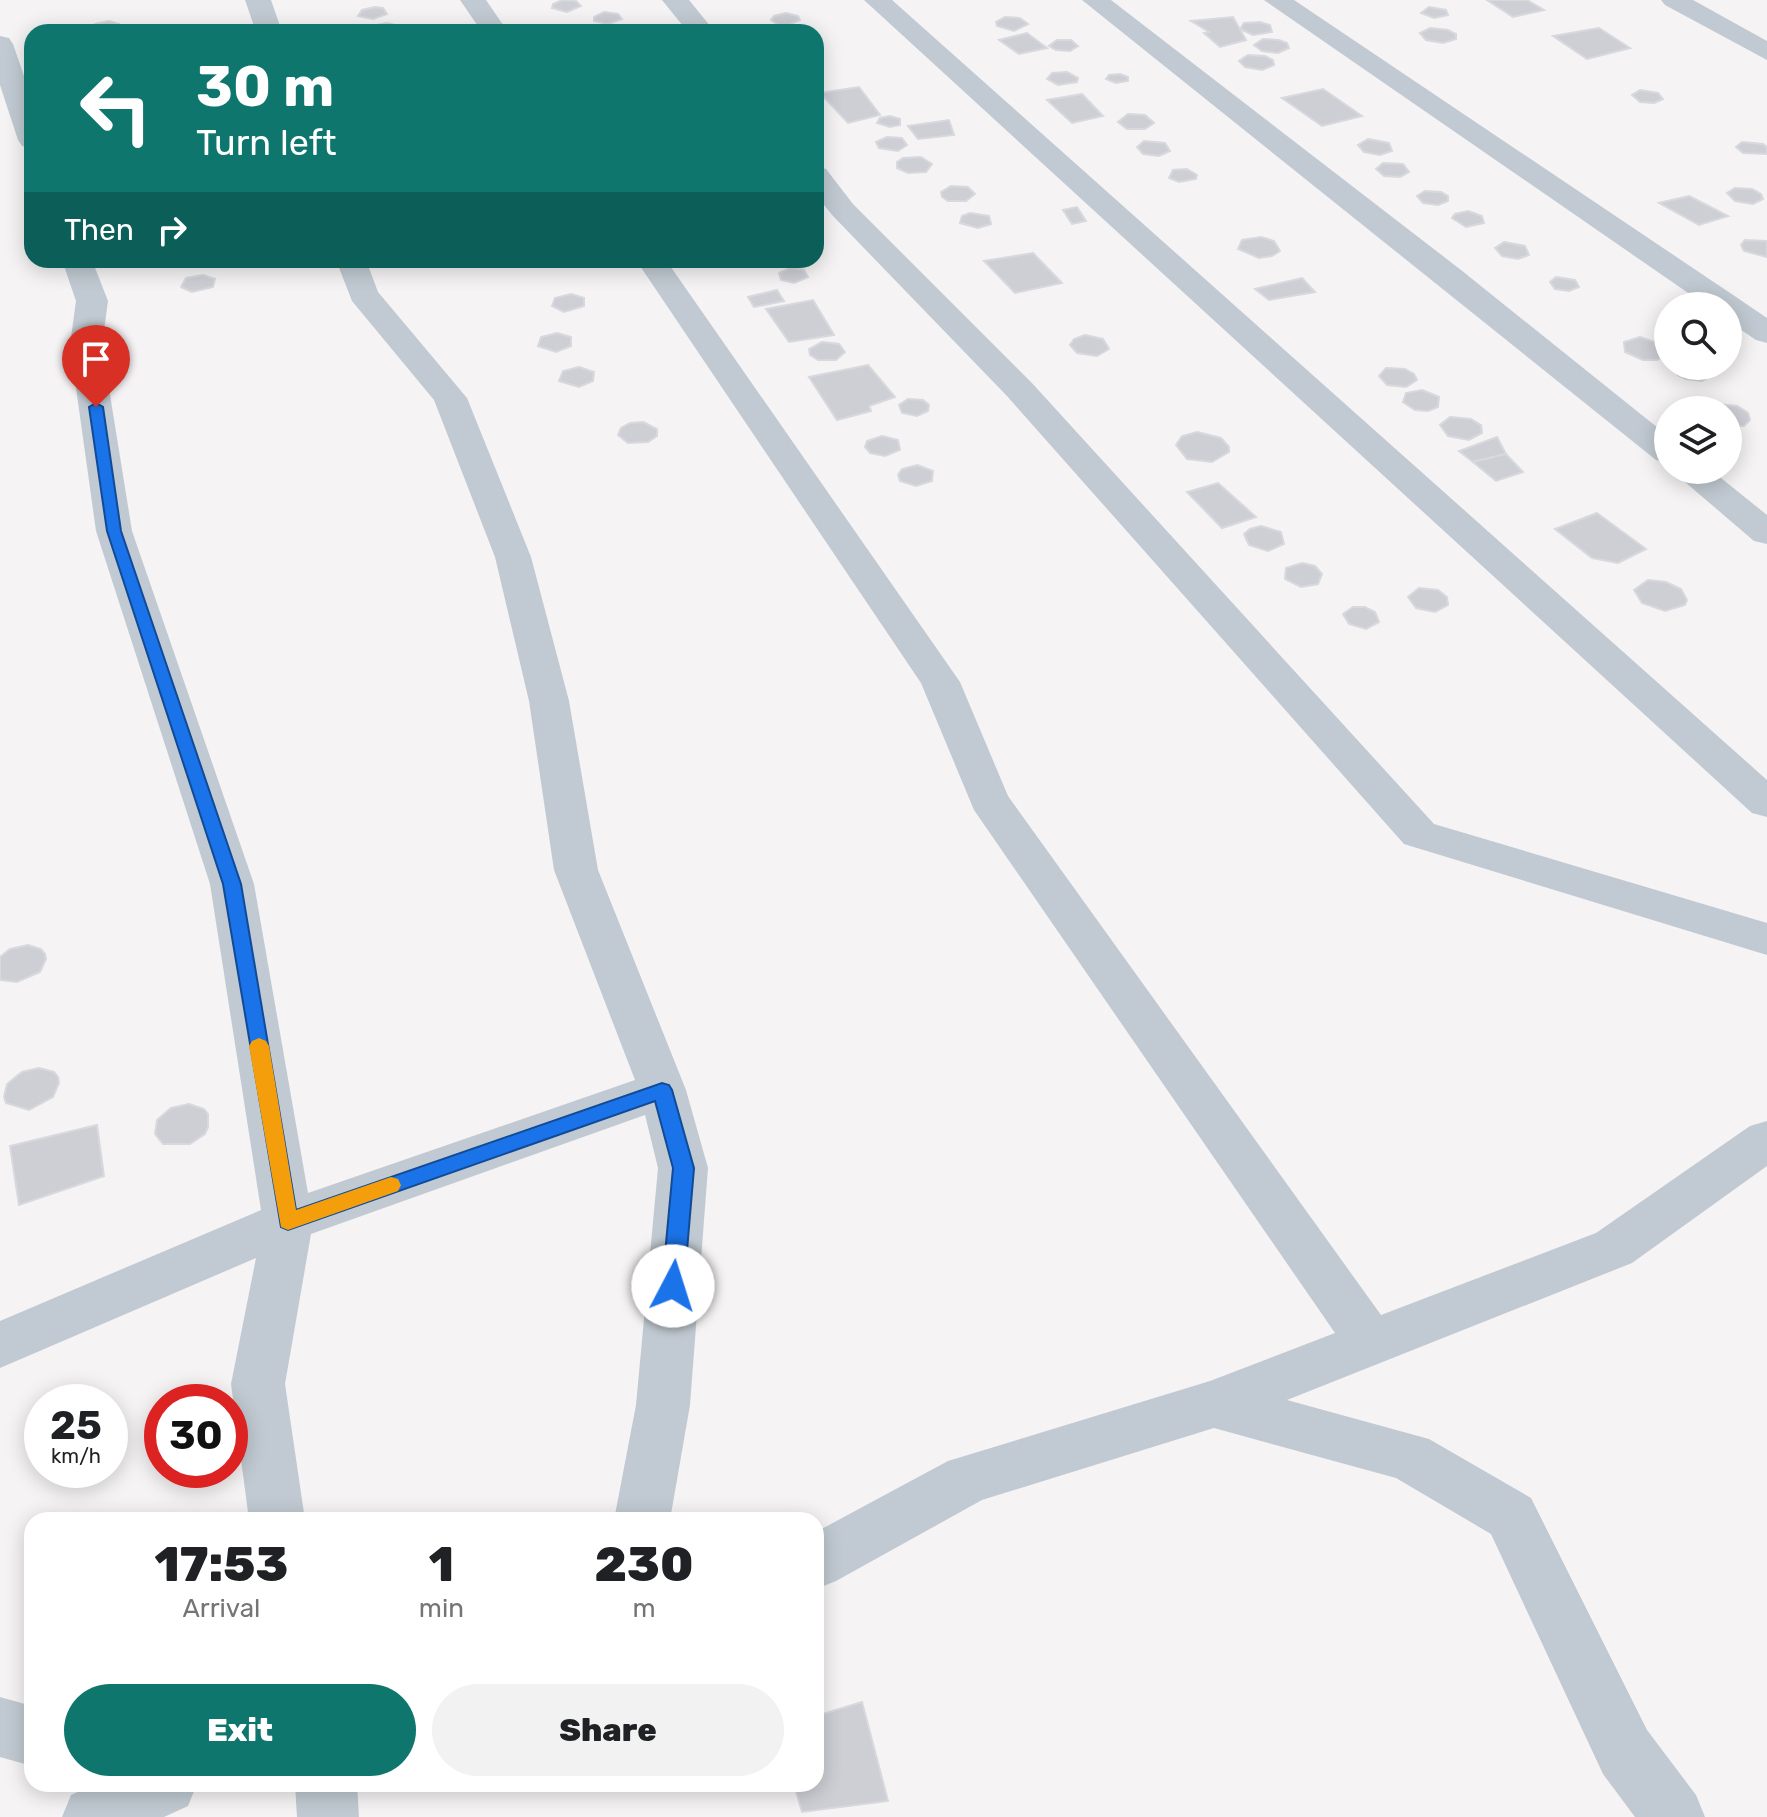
<!DOCTYPE html>
<style>
:root{--surface:#fff;--page:#f2f2f2;--text:#202124;--muted:#757577;--accent:#0f766e}
body{margin:0;font-family:Rubik,sans-serif;background:var(--page);color:var(--text);height:100vh;display:flex;flex-direction:column;font-size:30px;white-space:nowrap}
*{box-sizing:border-box;margin:0}
p{font-size:26px;color:var(--muted)}
.icon{flex:none;width:44px;height:44px;fill:none;stroke:currentColor;stroke-width:2;stroke-linecap:round;stroke-linejoin:round}
.map{position:relative;flex:1;overflow:hidden}
.side{position:absolute;left:24px;top:1512px;width:800px;height:280px;display:flex;flex-direction:column;background:var(--surface);border-radius:24px;box-shadow:0 4px 20px #0003}
.side>*{flex:none}
.guide{position:absolute;left:24px;top:24px;width:800px;height:244px;border-radius:24px;box-shadow:0 4px 20px #0003;background:#0f766e;color:#fff;overflow:hidden}
.controls{position:absolute;left:1654px;top:292px;display:grid;gap:16px}
.controls a{display:grid;place-items:center;width:88px;height:88px;border-radius:50%;background:var(--surface);box-shadow:0 4px 20px #0003;font-size:40px}
.speed{position:absolute;left:24px;top:1384px;display:flex;gap:16px;font-size:40px;font-weight:700;text-align:center}
.speed>*{display:grid;place-content:center;width:104px;height:104px;border-radius:50%;background:var(--surface);box-shadow:0 4px 20px #0003;line-height:1}
.speed small{font-size:20px;font-weight:400}
.speed .limit{border:12px solid #d22;background:#fff;color:#111}
.pin{position:absolute;display:grid;place-items:center;width:68px;height:68px;color:#fff;margin:-82px -34px;border-radius:50% 50% 50% 0;rotate:-45deg;box-shadow:0 0 8px #0007}
.pin .icon{rotate:45deg}
.me{position:absolute;width:88px;margin:-44px;rotate:5deg;stroke-linejoin:round;filter:drop-shadow(0 0 6px #0008)}
.turn{display:flex;align-items:center;gap:28px;height:168px;padding:0 40px;font-size:36px}
.turn .icon{width:104px;height:104px;stroke-width:2.5}
.turn b{display:block;font-size:56px;line-height:68px}
.then{display:flex;align-items:center;height:76px;padding:0 40px;background:#0003;gap:16px;font-size:30px}
.eta{display:flex;justify-content:space-evenly;align-items:center;height:136px;text-align:center}
.eta b{font-size:48px;font-weight:800;line-height:56px}
.primary-button{display:flex;gap:16px;margin-top:auto;padding:16px 40px}
.primary-button a{flex:1;height:92px;border-radius:48px;background:var(--accent);color:#fff;font-size:32px;font-weight:800;line-height:92px;text-align:center}
.primary-button a+a{background:var(--page);color:var(--text)}
.map>svg:first-child{display:block}
</style>
<div class="map">
<svg width="1767" height="1817" viewBox="0 0 1767 1817">
<rect width="100%" height="100%" fill="#f5f3f3"/>
<!-- building -->
<g fill="#cdcfd5" stroke="#d7d9de" stroke-width="2">
<path d="M563,0L576,1L581,6L567,12L552,8L553,4Z"/>
<path d="M1487,0H1527L1544,10L1513,17Z"/>
<path d="M375,7L383,8L387,14L373,19L358,16L362,10Z"/>
<path d="M1429,7L1446,10L1448,15L1434,18L1421,13Z"/>
<path d="M604,12L618,14L622,19L608,24L594,21V17Z"/>
<path d="M786,13L798,16L800,20L788,25H779L771,20L774,16Z"/>
<path d="M1005,17L1020,18L1028,24L1014,31L997,26L996,22Z"/>
<path d="M1233,17L1246,40L1220,47L1204,33L1209,32L1191,21Z"/>
<path d="M109,21L119,24V28L111,32L90,30L95,24Z"/>
<path d="M1260,22L1270,25L1272,32L1253,35L1240,29L1244,23Z"/>
<path d="M387,23L395,25L399,30L370,32L373,26Z"/>
<path d="M1430,28L1448,30L1456,34V39L1443,43L1426,40L1420,33Z"/>
<path d="M1599,28L1630,48L1587,59L1553,36Z"/>
<path d="M1027,33L1047,48L1019,54L999,40Z"/>
<path d="M1263,39L1279,40L1287,43L1289,48L1278,53L1262,51L1254,45Z"/>
<path d="M1057,40H1071L1078,46L1070,51L1056,50L1049,46Z"/>
<path d="M1248,55L1265,56L1273,60L1274,65L1262,70L1245,67L1239,61Z"/>
<path d="M1067,72L1078,78L1077,82L1058,85L1047,79L1052,73Z"/>
<path d="M1120,74L1128,77V81L1116,83L1106,79L1109,75Z"/>
<path d="M859,87L880,115L848,123L820,93Z"/>
<path d="M1323,89L1362,116L1322,126L1282,98Z"/>
<path d="M1640,90L1658,93L1663,99L1654,103L1640,102L1632,95Z"/>
<path d="M1082,94L1103,116L1072,123L1047,100Z"/>
<path d="M1128,114L1145,115L1154,123L1145,129H1127L1118,122Z"/>
<path d="M890,116L900,119V125L890,127L877,123L880,118Z"/>
<path d="M949,120L954,135L918,139L908,126Z"/>
<path d="M887,137L902,138L907,145L898,151L879,148L876,142Z"/>
<path d="M1368,139L1389,143L1392,151L1380,155L1364,152L1358,145Z"/>
<path d="M1144,141L1165,143L1170,151L1159,156L1143,154L1137,147Z"/>
<path d="M1742,142L1763,144L1767,147V154L1743,153L1736,147Z"/>
<path d="M921,157L932,164L926,172L908,173L897,168V162L903,158Z"/>
<path d="M1383,163L1403,164L1409,172L1400,177L1384,176L1376,169Z"/>
<path d="M1187,169L1197,175L1196,179L1179,182L1169,178L1173,170Z"/>
<path d="M951,186L968,187L975,194L966,201H948L942,197L941,192Z"/>
<path d="M1735,188L1752,189L1761,194L1763,199L1753,204L1735,201L1727,193Z"/>
<path d="M1425,191L1441,192L1448,196V201L1438,205L1423,203L1417,196Z"/>
<path d="M1689,196L1728,216L1699,225L1659,203Z"/>
<path d="M1077,207L1086,221L1072,224L1063,210Z"/>
<path d="M1468,211L1482,216L1484,223L1466,227L1452,218L1455,214Z"/>
<path d="M970,213L989,216L991,224L978,228L960,223L962,216Z"/>
<path d="M1261,237L1274,241L1280,251L1272,256L1259,258L1238,249L1242,240Z"/>
<path d="M1745,240L1767,241V257L1744,251L1741,245Z"/>
<path d="M1504,242L1525,246L1529,255L1518,259L1502,256L1495,248Z"/>
<path d="M1033,253L1062,283L1015,293L984,261Z"/>
<path d="M790,268L804,270L808,277L794,283L781,280L779,273Z"/>
<path d="M203,275L215,279L213,287L192,292L181,287L186,278Z"/>
<path d="M1556,277L1575,280L1579,287L1569,291L1555,289L1550,282Z"/>
<path d="M1302,278L1315,292L1269,300L1255,289Z"/>
<path d="M777,290L784,301L754,307L748,297Z"/>
<path d="M571,294L584,298V306L564,312L552,306L555,298Z"/>
<path d="M813,300L834,335L789,342L766,309Z"/>
<path d="M557,333L571,337V346L556,352L538,346L541,337Z"/>
<path d="M1085,335L1103,339L1109,349L1097,356L1077,353L1070,345L1074,339Z"/>
<path d="M1640,337L1660,344L1666,355L1657,360H1643L1625,352L1624,342Z"/>
<path d="M822,342L839,344L845,352L836,360H818L810,355L809,349Z"/>
<path d="M868,365L895,397L869,406L871,411L837,420L809,377Z"/>
<path d="M1680,366L1701,367L1708,372L1709,377L1702,381L1686,379L1678,375L1677,369Z"/>
<path d="M579,367L594,372L593,381L579,387L559,381L563,371Z"/>
<path d="M1386,368L1405,369L1414,374L1417,380L1406,387L1387,385L1379,376Z"/>
<path d="M1422,390L1439,397L1438,407L1428,411L1415,410L1403,402L1406,393Z"/>
<path d="M908,399L923,400L929,405L928,411L917,416L902,413L899,405Z"/>
<path d="M1716,404L1737,406L1748,413L1750,420L1744,426H1728V410H1708Z"/>
<path d="M1450,417L1471,419L1481,425L1482,433L1469,440L1448,436L1440,425Z"/>
<path d="M643,422L657,429V436L648,442L628,443L618,435L621,428L630,423Z"/>
<path d="M1197,432L1221,438L1229,447V452L1212,462L1187,459L1176,445L1182,436Z"/>
<path d="M882,436L898,440L900,450L885,456L870,453L865,447L867,441Z"/>
<path d="M1497,437L1506,454L1473,462L1459,451Z"/>
<path d="M1506,454L1523,472L1496,481L1473,462Z"/>
<path d="M917,465L933,471L932,481L916,486L900,481L898,475L902,469Z"/>
<path d="M1218,483L1256,517L1222,528L1187,492Z"/>
<path d="M1597,513L1646,549L1618,563L1592,558L1555,529Z"/>
<path d="M1261,526L1281,532L1284,544L1268,551L1249,545L1244,534L1250,529Z"/>
<path d="M1302,563L1315,566L1322,574L1318,584L1301,587L1285,579L1286,568Z"/>
<path d="M1648,580L1666,582L1681,589L1687,600L1685,605L1665,611L1642,603L1634,590Z"/>
<path d="M1419,588L1438,590L1447,597L1448,605L1435,612L1416,608L1408,597Z"/>
<path d="M1353,607H1365L1375,612L1379,622L1366,629L1349,624L1343,614Z"/>
<path d="M28,945L41,949L45,954L46,959L40,972L17,982L0,980V957L10,949Z"/>
<path d="M39,1068L54,1072L58,1077L59,1083L53,1097L29,1110L6,1103L4,1097L7,1084L22,1072Z"/>
<path d="M189,1104L204,1109L208,1114V1127L205,1134L190,1144H163L155,1134L157,1120L171,1108Z"/>
<path d="M97,1125L104,1176L19,1205L10,1146Z"/>
<path d="M862,1702L888,1801L802,1812L794,1784H816V1716Z"/>
</g>
<g fill="none" stroke-linecap="round" stroke-linejoin="round">
<!-- minor -->
<g fill="#c1cad2" fill-rule="evenodd">
<path d="M245,0H271L282,32H256Z"/>
<path d="M460,0H486L508,32H482Z"/>
<path d="M662,0H689L715,32H688Z"/>
<path d="M864,0H892L1767,780V817L1752,813Z"/>
<path d="M1082,0H1111L1461,270L1668,436V463L1656,460Z"/>
<path d="M1264,0H1294L1739,299L1767,318V343L1756,340L1728,321V306H1707Z"/>
<path d="M1661,0H1693L1767,41V60L1665,5Z"/>
<path d="M0,36L9,38L13,44L32,99V148L22,146L18,140L0,85Z"/>
<path d="M816,166L826,169L853,204L1031,382L1434,824L1767,923V955L1404,844L1007,396L833,216L816,195Z"/>
<path d="M62,260H92L108,301L102,345L132,531L254,884L308,1193L635,1080L554,870L529,701L495,557L434,400L352,301L336,260H366L378,292L467,398L531,557L569,701L598,870L686,1090L708,1168L690,1405L670,1520H614L636,1405L658,1168L645,1115L311,1234L285,1384L305,1520H249L231,1384L256,1258L0,1368V1321L261,1210L210,884L96,531L70,345L76,301Z"/>
<path d="M636,260H666L960,682L1008,796L1381,1315L1596,1233L1750,1126L1767,1121V1166L1632,1263L1287,1400L1429,1439L1531,1498L1647,1730L1696,1795L1705,1817H1635L1603,1774L1491,1534L1396,1478L1214,1428L982,1500L836,1581L816,1589V1532L948,1461L1210,1381L1335,1333L974,810L921,683Z"/>
<path d="M1671,470H1711L1767,515V544L1754,541Z"/>
<path d="M0,1697L32,1706V1766L0,1757Z"/>
<path d="M95,1784H197L188,1806L164,1817H62L71,1795Z"/>
<path d="M295,1784H357L359,1817H297Z"/>
</g>
</g>
<!-- route -->
<path fill="#1a73e8" stroke="#114b97" stroke-width="2" d="M96,403L103,407L121,531L241,884L296,1210L662,1083L669,1085L672,1090L694,1168L684,1286L681,1293L673,1295L665,1293L662,1286L673,1168L655,1101L288,1230L281,1227L223,884L107,531L89,407Z"/>
<!-- slow -->
<path fill="#f59e0b" d="M259,1038L266,1041L269,1046L296,1210L391,1177L398,1179L401,1185L398,1191L288,1230L281,1227L249,1046L252,1041Z"/>
</svg>
<div class="controls">
<a><svg class="icon" aria-label="search" viewBox="0 0 24 24"><circle cx="10" cy="10" r="6"/><path d="M15 15l6 6"/></svg></a>
<a><svg class="icon" aria-label="layers" viewBox="0 0 24 24"><path d="M12 4l9 5-9 5-9-5zM3 14l9 5 9-5"/></svg></a>
</div>
<div class="speed"><div>25<small>km/h</small></div><div class="limit">30</div></div>
<div class="pin" style="left:96px;top:407px;background:#d93025"><svg class="icon" aria-label="arrive" viewBox="0 0 24 24"><path d="M6 21V4h12l-3 4 3 4H6"/></svg></div>
<svg class="me" style="left:673px;top:1286px" viewBox="-20 -20 40 40"><circle r="19" fill="#fff"/><path d="M0-13L10 11 0 6-10 11z" fill="#1a73e8"/></svg>
<div class="guide">
<div class="turn"><svg class="icon" aria-label="left" viewBox="0 0 24 24"><path d="M17 20v-9H6M10 6l-5 5 5 5"/></svg><div><b>30 m</b>Turn left</div></div>
<div class="then">Then<svg class="icon" aria-label="right" viewBox="0 0 24 24"><path d="M7 20v-9h11M14 6l5 5-5 5"/></svg></div>
</div>
<section class="side">
<div class="eta">
<div><b>17:53</b><p>Arrival</p></div>
<div><b>1</b><p>min</p></div>
<div><b>230</b><p>m</p></div>
</div>
<div class="primary-button"><a>Exit</a><a>Share</a></div>
</section>
</div>
